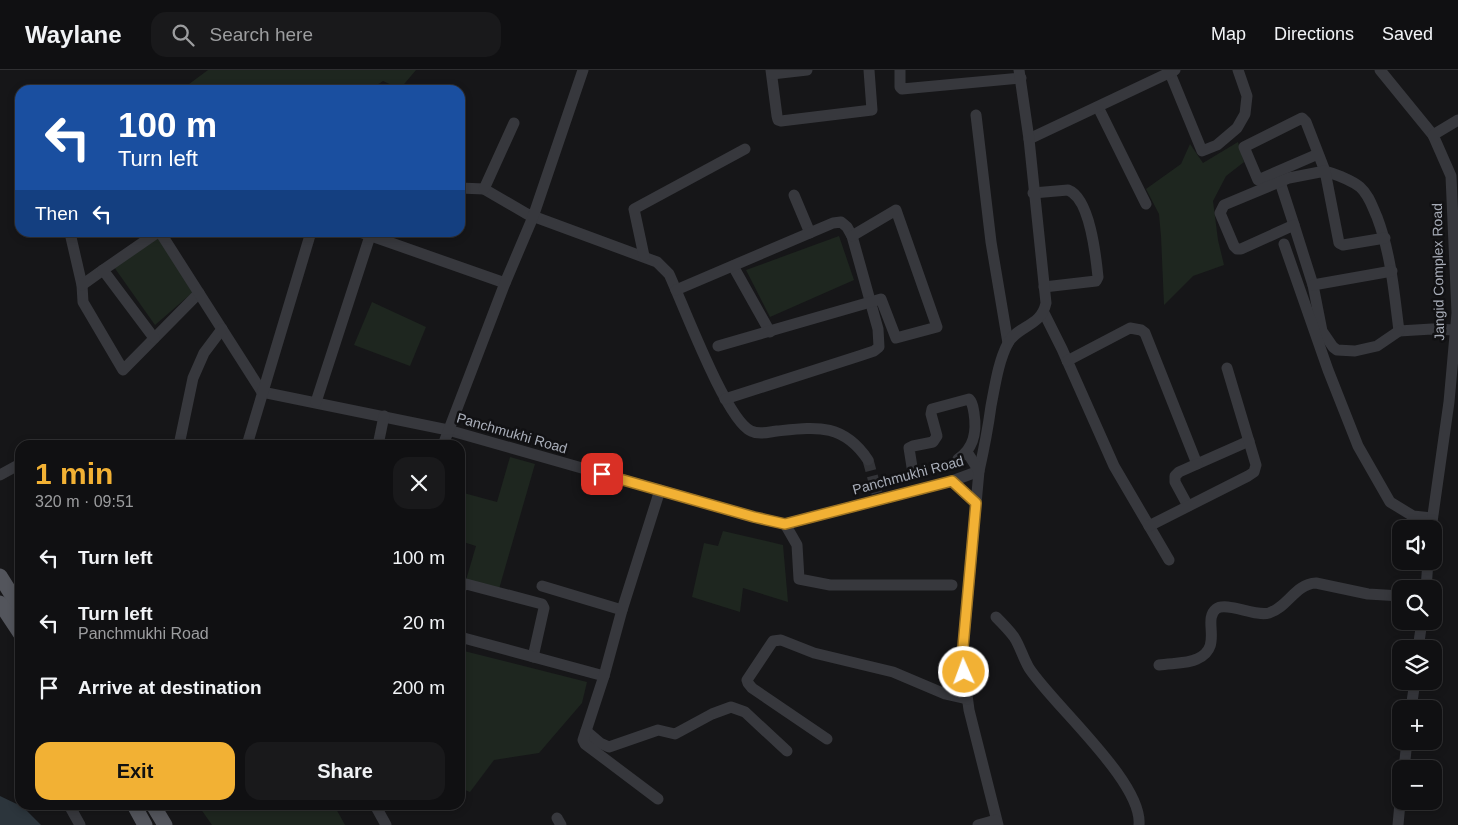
<!DOCTYPE html>
<meta charset="utf-8">
<style>
:root{--surface:#101012;--page:#19191b;--text:#f1f3f6;--muted:#9c9d9f;--line:#303032;--accent:#f2b134}
body{margin:0;font-family:Helvetica,sans-serif;background:var(--page);color:var(--text);height:100vh;display:flex;flex-direction:column;font-size:19px;white-space:nowrap}
*{box-sizing:border-box;margin:0}
p{font-size:16px;color:var(--muted)}
.icon{flex:none;width:28px;height:28px;fill:none;stroke:currentColor;stroke-width:2;stroke-linecap:round;stroke-linejoin:round}
.map{position:relative;flex:1;overflow:hidden}
.side{position:absolute;left:15px;top:370px;width:450px;height:370px;display:flex;flex-direction:column;background:var(--surface);border-radius:15px;box-shadow:0 2px 8px #0003,0 0 0 1px var(--line)}
.side>*{flex:none}
.hud{position:absolute;left:15px;top:15px;width:450px;height:152px;border-radius:15px;box-shadow:0 2px 8px #0003,0 0 0 1px var(--line);background:#1a4fa0;color:#fff;overflow:hidden}
.tools{position:absolute;left:1392px;top:450px;display:grid;gap:10px}
.tools a{display:grid;place-items:center;width:50px;height:50px;border-radius:10px;background:var(--surface);box-shadow:0 2px 8px #0003,0 0 0 1px var(--line);font-size:25px}
.pin{position:absolute;display:grid;place-items:center;width:42px;height:42px;color:#fff;margin:-21px;border-radius:10px;box-shadow:0 2px 8px #0006}
.me{position:absolute;width:55px;margin:-28px;rotate:358deg;stroke-linejoin:round;filter:drop-shadow(0 0 4px #0008)}
.turn{display:flex;align-items:center;gap:18px;height:105px;padding:0 20px;font-size:22px}
.turn .icon{width:65px;height:65px;stroke-width:2.5}
.turn b{display:block;font-size:35px;line-height:42px}
.then{display:flex;align-items:center;height:48px;padding:0 20px;background:#0003;gap:10px;font-size:19px}
.round{display:grid;place-items:center;flex:none;width:52px;height:52px;border-radius:15px;background:var(--page)}
.headline{display:flex;align-items:center;justify-content:space-between;height:85px;padding:0 20px}
h1{font-size:30px;font-weight:700;line-height:38px;color:var(--accent)}
.action{display:flex;gap:10px;margin-top:auto;padding:10px 20px}
.action a{flex:1;height:58px;border-radius:15px;background:var(--accent);color:#111;font-size:20px;font-weight:700;line-height:58px;text-align:center}
.action a+a{background:var(--page);color:var(--text)}
ul{padding:0;list-style:none}
li{display:flex;align-items:center;gap:15px;height:65px;padding:0 20px}
li div{flex:1}
li b{display:block;font-size:19px}
li em{font-style:normal}
header{display:flex;align-items:center;gap:30px;box-sizing:border-box;height:70px;padding:0 25px;background:var(--surface);border-bottom:1px solid var(--line)}
header strong{font-size:24px}
nav{display:flex;gap:28px;margin-inline-start:auto;font-size:18px}
.search{width:350px;height:45px;background:var(--page);display:flex;align-items:center;gap:12px;box-sizing:border-box;padding:0 18px;border-radius:15px;color:var(--muted);font-size:19px}
.map>svg:first-child{display:block}
</style>
<header>
<strong>Waylane</strong>
<div class="search"><svg class="icon" aria-label="search" viewBox="0 0 24 24"><circle cx="10" cy="10" r="6"/><path d="M15 15l6 6"/></svg>Search here</div>
<nav><a>Map</a><a>Directions</a><a>Saved</a></nav>
</header>
<div class="map">
<svg width="1458" height="755" viewBox="0 0 1458 755">
<rect width="100%" height="100%" fill="#161618"/>
<!-- green -->
<g fill="#1e261f">
<path d="M208,0H416L400,19L383,11L370,20H181Z"/>
<path d="M1238,72L1244,92L1226,106L1213,131L1218,170L1224,195L1193,206L1164,235L1161,166L1159,144L1146,119L1181,94L1190,74L1203,93Z"/>
<path d="M839,166L854,210L770,247L746,200Z"/>
<path d="M158,168L193,222L155,255L114,197Z"/>
<path d="M372,232L426,257L410,296L354,275Z"/>
<path d="M510,387L535,394L499,519L466,510L476,476L460,471V422L497,432Z"/>
<path d="M723,461L783,475L788,532L743,518L740,542L692,527L704,473L718,476Z"/>
<path d="M460,580L587,612L582,633L539,683L494,690L470,722L460,718Z"/>
<path d="M198,735H334L345,755H212Z"/>
</g>
<!-- water -->
<path fill="#2c353c" d="M0,726L23,737L41,755H0Z"/>
<g fill="none" stroke-linecap="round" stroke-linejoin="round">
<!-- minor-tunnel -->
<path stroke="#333438" stroke-width="11" stroke-dasharray="11 5.5" stroke-linecap="butt" d="M868,390L877,423"/>
<!-- minor -->
<g stroke="#37383d" stroke-width="11">
<path d="M771,0L777,46L778,50L781,51L872,40L869,0"/>
<path d="M900,0V17L902,19L1021,8"/>
<path d="M1380,0L1433,65"/>
<path d="M1170,3L1202,81L1217,75L1237,58L1245,44L1247,26L1238,0"/>
<path d="M772,4L807,0"/>
<path d="M1098,37L1146,134"/>
<path d="M976,45L991,172L1008,273"/>
<path d="M1029,69L1175,0"/>
<path d="M1318,84L1258,110L1244,77L1302,48L1306,52L1325,101C1337,105 1350,109 1360,117C1369,125 1372,136 1377,147C1391,184 1394,222 1399,261L1432,259L1456,260"/>
<path d="M1280,112L1294,155"/>
<path d="M460,118L484,119L527,144L657,192L669,204C683,234 726,350 751,361C759,365 769,362 777,361C817,357 843,353 868,390"/>
<path d="M484,119L514,53"/>
<path d="M1033,123L1068,120C1090,128 1096,187 1098,207L1096,211L1044,217"/>
<path d="M794,125L810,163"/>
<path d="M71,162L70,163L82,215L83,232L123,300L199,223"/>
<path d="M160,162L262,322"/>
<path d="M360,162L505,213"/>
<path d="M1385,168L1343,175L1339,173L1325,101L1289,108L1224,135L1220,143L1234,176L1237,179H1241L1294,155L1313,215L1322,261L1333,277L1337,280L1355,281L1377,276L1399,261"/>
<path d="M1284,174L1328,300L1358,376L1390,432L1413,446L1432,448"/>
<path d="M644,186L634,139L745,79"/>
<path d="M733,196L770,262"/>
<path d="M82,215L103,200"/>
<path d="M1313,215L1392,201"/>
<path d="M676,220L833,153L841,152L847,157L852,166L878,259L879,277L874,281L859,286L725,329"/>
<path d="M1044,243L1062,279L1114,396L1169,490"/>
<path d="M154,268L103,200L158,162"/>
<path d="M718,276L881,229L896,268L937,257L896,140L852,166"/>
<path d="M1067,291L1130,258L1141,260L1145,263L1197,394L1249,371"/>
<path d="M262,322L448,360L754,447L785,454L952,411L979,401C984,379 988,358 991,336C995,316 998,292 1008,273C1018,255 1041,257 1046,233L1029,69L1019,0"/>
<path d="M316,332L370,166"/>
<path d="M179,375L193,308L204,283L222,259"/>
<path d="M247,375L311,162"/>
<path d="M378,375L384,346"/>
<path d="M443,375L505,213L533,147L583,0"/>
<path d="M967,382L979,401L962,588L969,640L998,755"/>
<path d="M912,397L909,378L913,376L933,372L937,366L931,344L932,339L969,329C973,333 973,338 974,343C977,362 974,378 958,389"/>
<path d="M0,405L20,394"/>
<path d="M952,411L976,433"/>
<path d="M1188,436L1175,412V406L1179,402L1197,394"/>
<path d="M785,454L797,475L799,509L830,515H952"/>
<path d="M1149,456L1248,406L1254,402L1256,395L1227,298"/>
<path d="M1431,459L1449,332L1457,243L1451,106L1433,65L1458,50"/>
<path d="M542,516L622,540"/>
<path d="M1426,519L1428,491"/>
<path d="M460,522L461,517L466,514L542,534L544,538L533,587"/>
<path d="M996,547C1002,553 1009,560 1014,567C1020,576 1023,588 1029,598C1053,635 1143,712 1139,755"/>
<path d="M460,567L604,606"/>
<path d="M1418,579L1422,551"/>
<path d="M1159,595C1171,593 1187,594 1197,589C1224,577 1202,550 1216,539C1226,531 1255,547 1269,543C1288,537 1295,514 1316,513L1368,524L1401,526"/>
<path d="M1411,639L1415,611"/>
<path d="M586,661L600,673L609,677L658,660L675,664L712,644L731,637L745,642L787,681"/>
<path d="M827,669L752,618L748,613L747,610L773,571L781,570L814,583L893,602L945,624L967,629"/>
<path d="M1404,699L1407,671"/>
<path d="M658,729L585,674L583,670L604,606L622,540L660,420"/>
<path d="M69,735L80,755"/>
<path d="M375,735L386,755"/>
<path d="M557,748L561,755"/>
<path d="M978,755L996,750"/>
<path d="M1398,755L1401,722"/>
</g>
<!-- major -->
<g stroke="#53555c" stroke-width="15">
<path d="M0,506L20,538"/>
<path d="M0,533L20,563"/>
<path d="M134,735L145,755"/>
<path d="M153,735L165,755"/>
</g>
</g>
<g fill="none" stroke-linecap="round" stroke-linejoin="round">
<!-- route casing -->
<g stroke="#9d7322" stroke-width="12">
<path id="route" d="M602,404L754,447L785,454L952,411L976,433L962,588L964,602"/>
</g>
<!-- route -->
<use href="#route" stroke="#f2b134" stroke-width="9"/>
</g>
<g text-anchor="middle" stroke-width="5" stroke-linejoin="round" paint-order="stroke">
<!-- street labels -->
<g font-size="14" fill="#a8adb8" stroke="#111113">
<text transform="translate(1438 202) rotate(-91)" y="5">Jangid Complex Road</text>
<text transform="translate(512 363) rotate(16)" y="5">Panchmukhi Road</text>
<text transform="translate(908 405) rotate(-15)" y="5">Panchmukhi Road</text>
</g>
</g>
</svg>
<div class="tools">
<a><svg class="icon" aria-label="sound" viewBox="0 0 24 24"><path d="M4 9h4l5-4v14l-5-4H4zM17 9q2 3 0 6"/></svg></a>
<a><svg class="icon" aria-label="search" viewBox="0 0 24 24"><circle cx="10" cy="10" r="6"/><path d="M15 15l6 6"/></svg></a>
<a><svg class="icon" aria-label="layers" viewBox="0 0 24 24"><path d="M12 4l9 5-9 5-9-5zM3 14l9 5 9-5"/></svg></a>
<a>+</a>
<a>−</a>
</div>
<div class="pin" style="left:602px;top:404px;background:#d93025"><svg class="icon" aria-label="arrive" viewBox="0 0 24 24"><path d="M6 21V4h12l-3 4 3 4H6"/></svg></div>
<svg class="me" style="left:964px;top:602px" viewBox="-20 -20 40 40"><circle r="17" fill="#f2b134" stroke="#fff" stroke-width="3"/><path d="M0-11L8 9 0 5-8 9z" fill="#fff"/></svg>
<div class="hud">
<div class="turn"><svg class="icon" aria-label="left" viewBox="0 0 24 24"><path d="M17 20v-9H6M10 6l-5 5 5 5"/></svg><div><b>100 m</b>Turn left</div></div>
<div class="then">Then<svg class="icon" aria-label="left" viewBox="0 0 24 24"><path d="M17 20v-9H6M10 6l-5 5 5 5"/></svg></div>
</div>
<section class="side">
<div class="headline"><div><h1>1 min</h1><p>320 m · 09:51</p></div><a class="round"><svg class="icon" aria-label="close" viewBox="0 0 24 24"><path d="M6 6l12 12M18 6L6 18"/></svg></a></div>
<ul>
<li><svg class="icon" aria-label="left" viewBox="0 0 24 24"><path d="M17 20v-9H6M10 6l-5 5 5 5"/></svg><div><b>Turn left</b></div><em>100 m</em></li>
<li><svg class="icon" aria-label="left" viewBox="0 0 24 24"><path d="M17 20v-9H6M10 6l-5 5 5 5"/></svg><div><b>Turn left</b><p>Panchmukhi Road</p></div><em>20 m</em></li>
<li><svg class="icon" aria-label="arrive" viewBox="0 0 24 24"><path d="M6 21V4h12l-3 4 3 4H6"/></svg><div><b>Arrive at destination</b></div><em>200 m</em></li>
</ul>
<div class="action"><a>Exit</a><a>Share</a></div>
</section>
</div>
